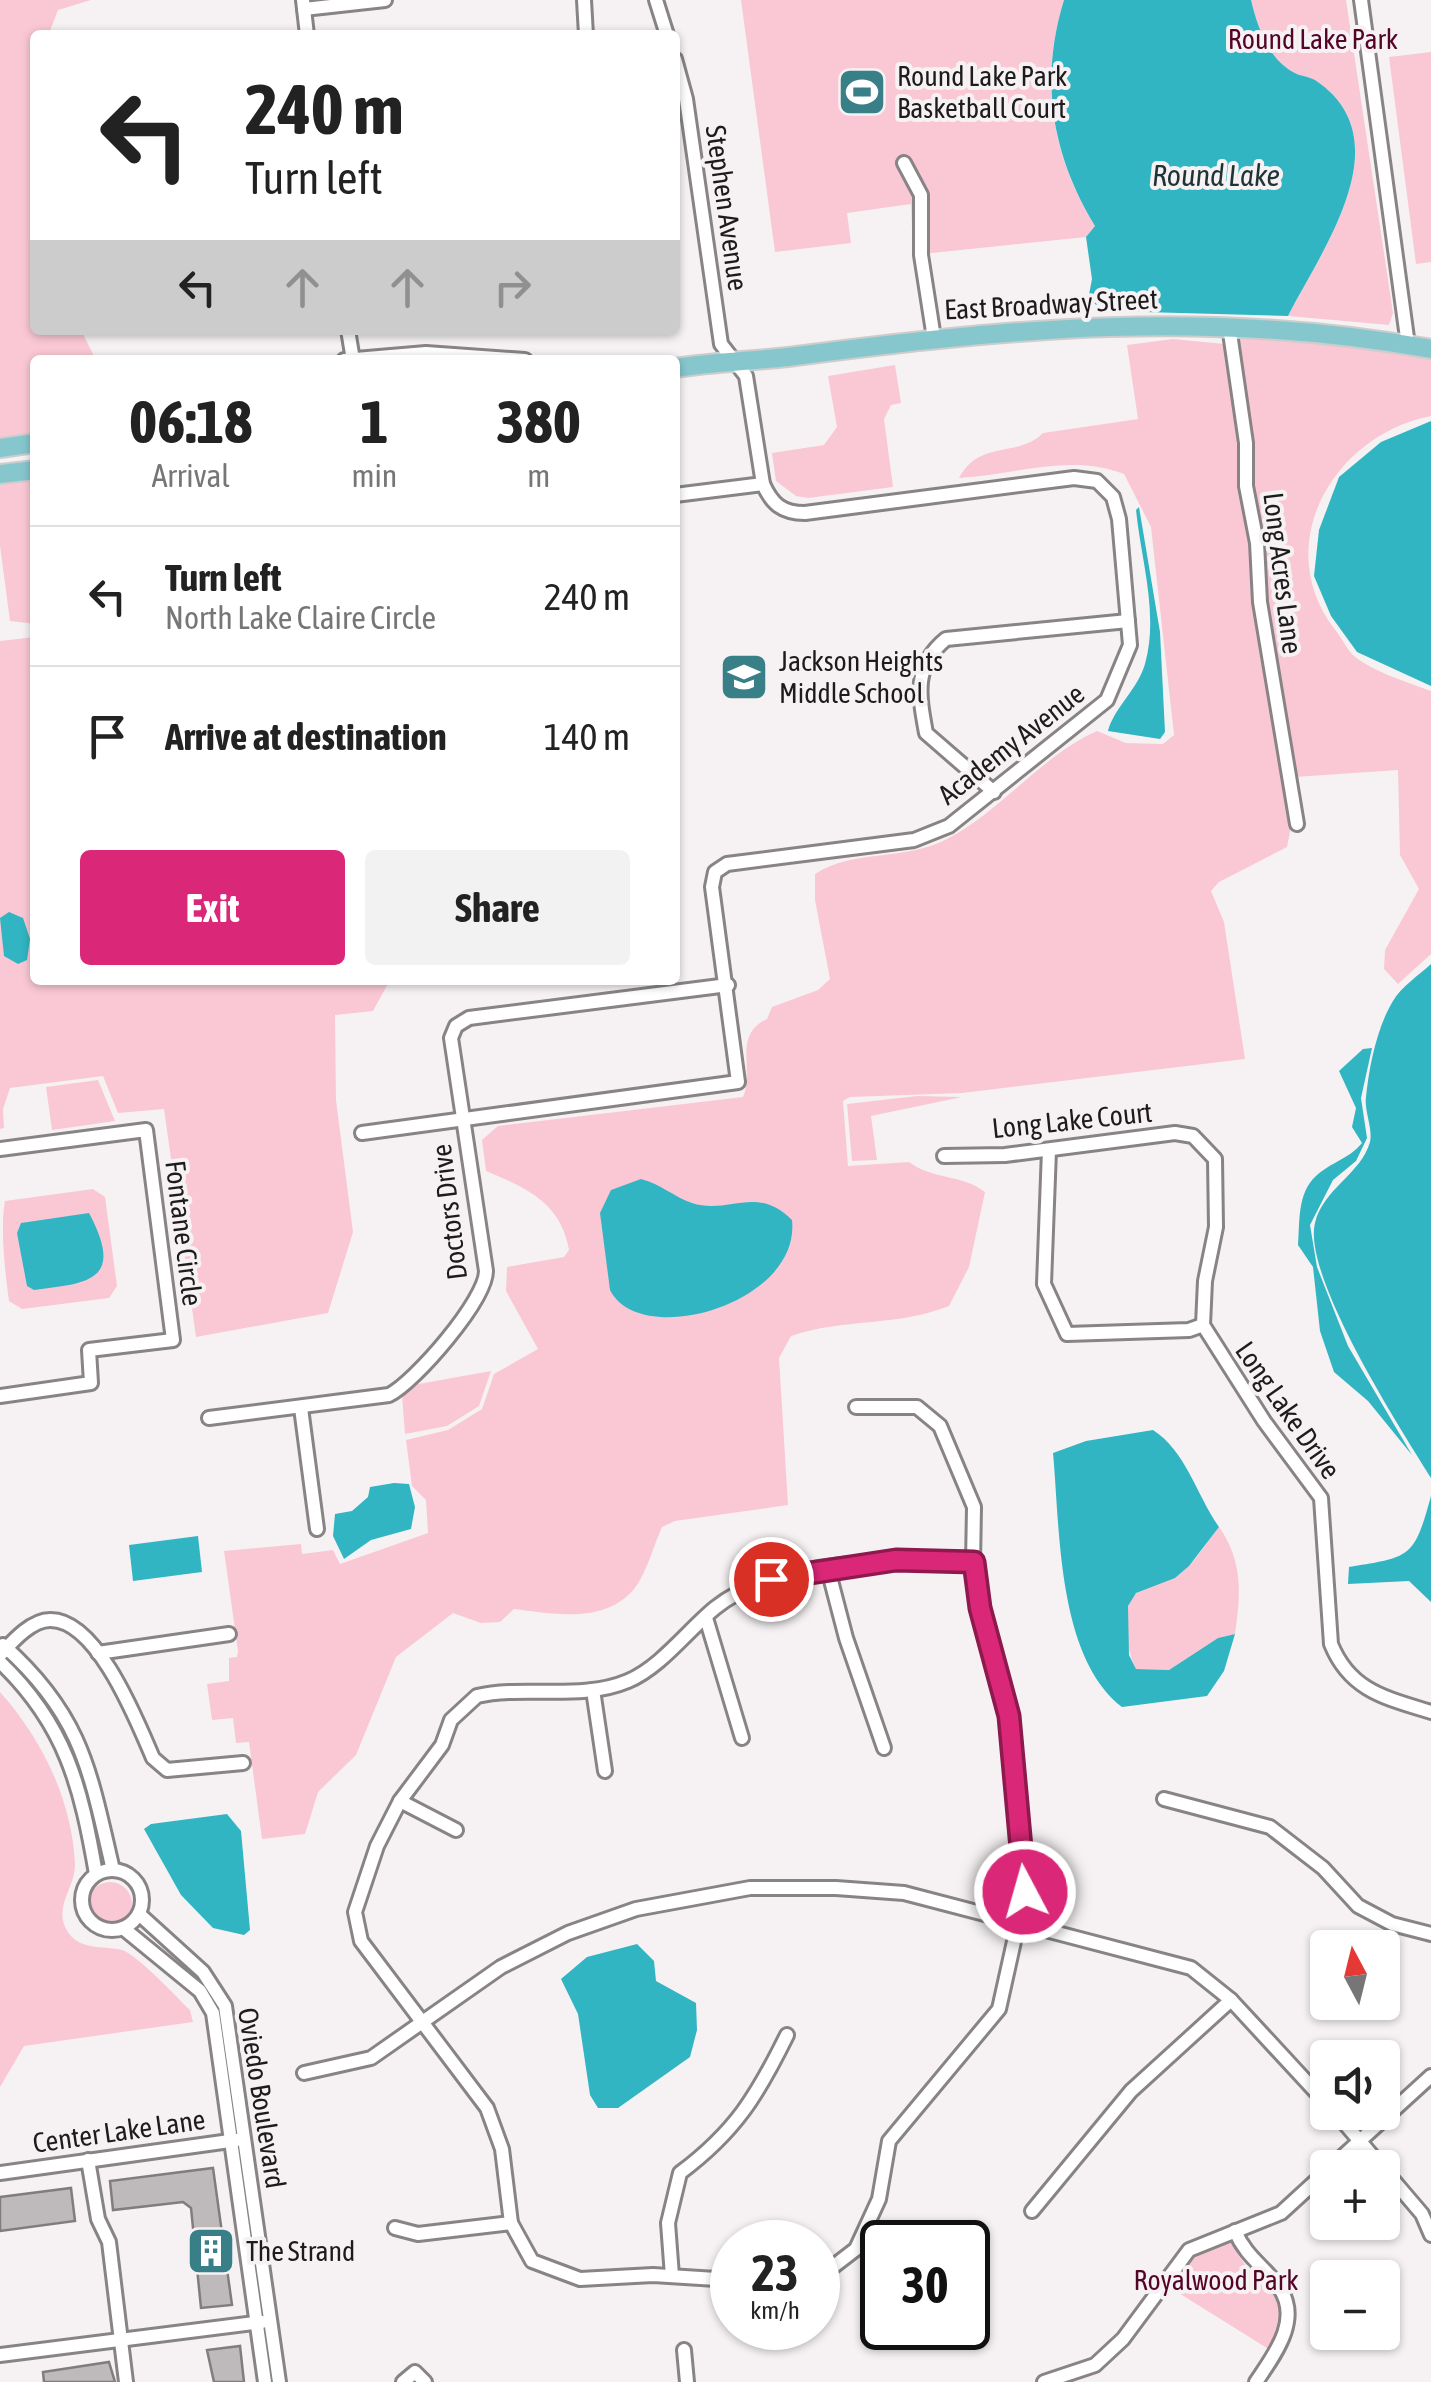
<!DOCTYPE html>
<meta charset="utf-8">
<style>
:root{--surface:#fff;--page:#f2f2f2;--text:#222;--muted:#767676;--line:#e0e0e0;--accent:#db2777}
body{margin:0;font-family:"Asap Condensed",sans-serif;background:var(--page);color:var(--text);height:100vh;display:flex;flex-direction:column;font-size:38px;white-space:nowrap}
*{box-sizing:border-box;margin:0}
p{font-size:32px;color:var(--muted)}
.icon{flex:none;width:55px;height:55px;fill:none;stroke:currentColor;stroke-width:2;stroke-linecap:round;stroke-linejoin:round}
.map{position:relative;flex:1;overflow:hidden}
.sheet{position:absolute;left:30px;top:355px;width:650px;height:630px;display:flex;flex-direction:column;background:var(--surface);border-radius:10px;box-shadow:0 2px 8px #0004}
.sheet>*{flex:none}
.top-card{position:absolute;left:30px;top:30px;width:650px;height:305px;border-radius:10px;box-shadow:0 2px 8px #0004;background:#fff;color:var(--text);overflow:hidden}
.needle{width:65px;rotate:353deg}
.controls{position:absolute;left:1310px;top:1930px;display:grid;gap:20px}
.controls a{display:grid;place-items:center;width:90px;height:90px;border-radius:10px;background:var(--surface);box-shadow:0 2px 8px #0004;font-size:50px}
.speed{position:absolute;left:710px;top:2220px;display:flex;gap:20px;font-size:50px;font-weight:700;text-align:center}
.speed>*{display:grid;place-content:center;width:130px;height:130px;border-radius:50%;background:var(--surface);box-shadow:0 2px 8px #0004;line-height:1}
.speed small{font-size:25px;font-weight:400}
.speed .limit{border:5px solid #111;border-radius:15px;background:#fff;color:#111}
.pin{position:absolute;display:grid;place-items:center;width:85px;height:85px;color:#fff;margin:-42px;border:5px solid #fff;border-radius:50%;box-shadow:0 2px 10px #0007}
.me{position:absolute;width:110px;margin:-55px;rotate:354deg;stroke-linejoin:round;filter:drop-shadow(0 0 8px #0008)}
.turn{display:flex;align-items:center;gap:35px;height:210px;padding:0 50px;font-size:45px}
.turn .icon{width:130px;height:130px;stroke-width:2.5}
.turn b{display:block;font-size:70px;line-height:85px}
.lanes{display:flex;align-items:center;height:95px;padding:0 50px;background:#0003;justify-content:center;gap:50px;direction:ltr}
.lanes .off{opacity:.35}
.eta{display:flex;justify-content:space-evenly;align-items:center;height:170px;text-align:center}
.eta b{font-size:60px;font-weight:700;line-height:70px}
.primary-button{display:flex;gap:20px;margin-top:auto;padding:20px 50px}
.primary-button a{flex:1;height:115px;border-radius:10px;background:var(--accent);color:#fff;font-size:40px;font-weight:700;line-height:115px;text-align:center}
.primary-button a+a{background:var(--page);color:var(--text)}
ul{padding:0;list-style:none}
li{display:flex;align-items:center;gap:30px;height:140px;padding:0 50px;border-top:2px solid var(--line)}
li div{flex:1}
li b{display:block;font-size:38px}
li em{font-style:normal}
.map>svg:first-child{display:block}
</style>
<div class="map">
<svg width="1431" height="2382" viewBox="0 0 1431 2382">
<rect width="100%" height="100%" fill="#f6f2f3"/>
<!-- green -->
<g fill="#fac8d4">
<path d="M0,0H91L58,10L50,31L58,35H35V330H81L96,360H35V446L0,450Z"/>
<path d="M741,0H1064C1039,80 1051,155 1095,226L1086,237L913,255L911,204L847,213L851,243L775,252Z"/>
<path d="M1251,0H1346L1393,313L1389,325L1288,316C1322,249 1404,139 1315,80C1308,76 1299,76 1293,72C1268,59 1257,25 1251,0Z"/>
<path d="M1431,52V262L1416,264L1389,57Z"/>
<path d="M1235,332L1400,350L1401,355L1431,359V416C1333,435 1269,546 1336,631C1342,638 1347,650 1354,656C1372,671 1409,683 1431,691V954L1398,984L1384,969L1385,950L1419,889L1400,855L1398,770L1295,777L1275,669Z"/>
<path d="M1173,339L1225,344L1239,432L1241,502L1252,553L1260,656L1293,817L1287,847L1219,882L1211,891L1224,922L1245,1059L962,1093L850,1097L843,1101L848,1166L909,1162C933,1180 962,1174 985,1192L969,1267L949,1306C897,1327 843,1318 791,1336L779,1358L788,1505L675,1521L662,1527C654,1545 648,1568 637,1585C609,1625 555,1614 514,1609L500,1622L481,1623L453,1613L396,1657L356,1755L318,1792L305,1834L262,1839L249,1742L236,1743L233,1718L212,1720L207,1684L229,1681V1658L237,1657L238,1651L224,1551L301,1544L302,1554L333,1550L340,1564L428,1533L426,1500L412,1486L406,1440L448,1430L482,1409L494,1374L538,1349L506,1291L507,1267L564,1257L569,1250C561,1203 527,1188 486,1171L482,1140L498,1126L743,1097C755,1070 732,1035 767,1019L772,1007L818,990L830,979L815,900V874C853,849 906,861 947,839C1001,811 1041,756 1097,731L1126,743L1163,744L1174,735L1151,527L1124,474C1069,453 1016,475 959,478C979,439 1019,458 1043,433L1138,419L1127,345Z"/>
<path d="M895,365L901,403L891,405L884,419L893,487L808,498L796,496L776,481L772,453L824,445L837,427L828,376Z"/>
<path d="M27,472L35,500V624L10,621L0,546V475Z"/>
<path d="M35,637V980H390L373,1011L335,1015L336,1100L353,1232L328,1313L196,1337L164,1109L118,1113L103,1076L10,1088L3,1109L4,1128L0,1129V641Z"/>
<path d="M98,1080L115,1121L52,1130L46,1087Z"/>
<path d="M917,1096L962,1097L871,1116L877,1160L852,1161L847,1104Z"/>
<path d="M93,1189L105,1197L117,1286L109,1298L22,1309L9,1301C5,1274 0,1225 5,1201Z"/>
<path d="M491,1371L479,1406L447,1426L405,1434L402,1395L413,1385Z"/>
<path d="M1219,1527C1243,1561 1241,1594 1235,1634L1218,1638L1169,1670L1136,1669C1127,1652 1119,1609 1135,1594C1146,1584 1166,1584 1178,1575C1195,1563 1206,1543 1219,1527Z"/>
<path d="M0,1692C42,1739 72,1800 75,1864C76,1889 49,1909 71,1936C84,1950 106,1946 122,1950C138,1955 176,1997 190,2010L193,2022L24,2046L0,2087Z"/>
<circle cx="110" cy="1904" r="22"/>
<path d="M1217,2242H1230C1238,2253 1244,2266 1255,2275C1288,2301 1290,2311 1270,2350L1166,2285L1194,2256Z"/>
</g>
<!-- water -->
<g fill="#31b5c3">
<path d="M1064,0H1251C1257,25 1268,59 1293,72C1299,76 1308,76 1315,80C1404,139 1322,249 1288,316L1107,311L1088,300L1092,279L1086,237L1095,226C1052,155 1039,81 1064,0Z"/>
<path d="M1431,421V686L1357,652L1331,616L1314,576L1319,530L1339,477L1381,442Z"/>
<path d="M1139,507L1160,632L1165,732L1160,739L1108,731C1114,708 1138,689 1145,664C1159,614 1141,560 1136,510Z"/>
<path d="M9,912L23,918L30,939L27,960L18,964L4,956L0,918Z"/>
<path d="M1431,964V1478C1402,1431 1302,1276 1315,1223C1323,1189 1361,1174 1370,1142C1373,1128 1364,1111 1366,1097C1369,1067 1377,1027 1393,1001C1401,987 1419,975 1431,964Z"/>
<path d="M1372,1048L1361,1098L1367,1138L1356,1161L1333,1180L1310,1225L1317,1267L1348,1346L1412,1455L1368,1401L1334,1372L1320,1331L1313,1267L1298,1245C1300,1222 1297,1193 1316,1176C1331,1162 1349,1159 1362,1143L1352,1127L1356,1108L1339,1071L1363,1049Z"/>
<path d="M641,1179C661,1184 674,1197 692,1203C729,1215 756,1184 792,1220C801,1304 640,1350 610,1290L600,1213L611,1190Z"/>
<path d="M89,1213C125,1281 89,1283 34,1290L27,1286L17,1233L21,1223Z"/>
<path d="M1153,1430C1186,1451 1197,1496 1219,1527L1189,1566L1175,1578L1136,1593L1128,1606L1129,1655L1136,1669L1169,1670L1218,1638L1235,1634L1224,1671L1207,1696L1122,1707C1057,1657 1060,1528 1053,1453L1086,1441Z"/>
<path d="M394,1483L409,1484L415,1507L411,1529L371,1540L344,1559L333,1536L335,1514L352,1511L368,1497L370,1487Z"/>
<path d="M1431,1496V1602L1409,1581L1348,1584L1349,1567C1411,1557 1414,1558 1431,1496Z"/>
<path d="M198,1536L202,1572L133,1581L129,1545Z"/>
<path d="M227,1814L241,1831L250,1930L244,1935L213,1928L181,1895L144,1829L151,1824Z"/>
<path d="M637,1944L654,1961L656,1981L696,2003L697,2030L690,2057L618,2108H598L590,2095L578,2014L561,1979L587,1957Z"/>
</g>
<!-- building -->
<g fill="#bebabb" stroke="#817d7e" stroke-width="2.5">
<path d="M213,2168L232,2305L201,2308L191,2208L183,2202L113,2210L110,2181Z"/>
<path d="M71,2188L75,2221L0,2231V2197Z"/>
<path d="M240,2346L244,2382H214L207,2350Z"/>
<path d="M109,2362L115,2382H44L43,2372Z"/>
</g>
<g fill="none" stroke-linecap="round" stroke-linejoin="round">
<!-- minor casing -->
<g stroke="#888485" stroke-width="18">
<g id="minor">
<path d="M303,0L307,35"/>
<path d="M584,0L586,35"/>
<path d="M656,0L667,35"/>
<path d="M1361,0L1408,345"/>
<path d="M304,9L385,0"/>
<path d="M904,163L921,195V255L934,338"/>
<path d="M1229,326L1246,443V486L1257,543L1260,602L1297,824"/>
<path d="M348,330L353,360"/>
<path d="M344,360L426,353L525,360"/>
<path d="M675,495L763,484"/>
<path d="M994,792L926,733C919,695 913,666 946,639L1128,621"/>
<path d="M362,1133L738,1082L712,887L715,872L727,864L914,840L949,826L1107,700L1130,645L1119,519L1113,497L1097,481L1074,478L805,513C782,513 772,504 763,484L746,376L721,344L686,99L675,59"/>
<path d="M0,1149L146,1130L173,1340L89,1350L91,1383L0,1396"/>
<path d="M1049,1150L1044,1284L1067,1334L1189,1330L1203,1325"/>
<path d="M944,1156L1005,1155L1175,1133L1193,1136L1215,1159L1216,1227L1205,1281L1203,1325L1264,1421L1321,1498L1331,1644C1350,1691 1386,1698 1431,1712"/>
<path d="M301,1408L317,1529"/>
<path d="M209,1418L389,1395C415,1382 486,1300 486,1271L451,1038L456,1026L469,1018L728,985"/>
<path d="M828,1569L846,1638L884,1748"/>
<path d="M706,1618L742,1738"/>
<path d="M3,1645C83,1716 90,1772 113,1870"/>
<path d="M98,1653L229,1634"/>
<path d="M0,1655C12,1642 31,1620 50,1620C97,1619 137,1721 153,1758L167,1770L243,1763"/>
<path d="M0,1662C66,1725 81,1787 96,1874"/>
<path d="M593,1690L605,1771"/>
<path d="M1164,1799L1270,1827L1323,1868L1358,1906L1392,1924L1431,1934"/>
<path d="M400,1801L456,1830"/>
<circle cx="112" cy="1900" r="30"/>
<path d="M139,1914L203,1972L225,2006L279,2382"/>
<path d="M123,1928L200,1991L213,2013L265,2382"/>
<path d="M304,2073L371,2058L501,1967L568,1933L636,1909L750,1888H836L904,1893L1191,1968L1231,2000L1328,2105"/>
<path d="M1335,2112L1422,2214L1431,2235"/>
<path d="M88,2160L98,2219L109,2242L126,2382"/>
<path d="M1330,2168L1431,2076"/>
<path d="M0,2173L237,2140"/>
<path d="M1032,2211L1131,2091L1231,2000"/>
<path d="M395,2228L418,2234L511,2223"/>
<path d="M1235,2231C1246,2257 1264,2266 1279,2287C1302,2320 1274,2355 1256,2382"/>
<path d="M818,2271L830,2269L856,2249L879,2199L889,2141L999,2009L1025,1892L1009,1716L980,1608L973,1563L974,1507L940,1426L917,1407H856"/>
<path d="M672,2276L668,2223L680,2173C735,2132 757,2096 787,2035"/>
<path d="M732,2280L653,2275L580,2279L532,2261L511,2223L502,2149L487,2108L361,1941L355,1912L377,1846L400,1801L442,1745L451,1720L477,1696C525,1685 581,1701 628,1681C661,1667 688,1630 715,1608C778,1557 897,1560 973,1563"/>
<path d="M684,2350L687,2382"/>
<path d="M0,2355L262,2322"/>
<path d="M403,2382L415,2372L425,2382"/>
<path d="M1044,2382L1095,2365L1123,2339L1189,2250L1281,2213L1328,2170"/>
</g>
</g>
<!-- major casing -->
<g stroke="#cdcdcd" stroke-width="22">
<g id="major">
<path d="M675,368C713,362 751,361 788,357C1011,328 1207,309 1431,349"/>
<path d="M0,448L35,443"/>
<path d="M0,474L35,470"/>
</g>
</g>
<!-- minor -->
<use href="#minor" stroke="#fff" stroke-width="12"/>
<!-- major -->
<use href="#major" stroke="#86c7ce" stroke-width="18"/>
</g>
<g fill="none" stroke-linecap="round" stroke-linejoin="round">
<!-- route casing -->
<g stroke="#8e194d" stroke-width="25">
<path id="route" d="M771,1579L896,1560L974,1562L980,1608L1009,1716L1025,1892"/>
</g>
<!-- route -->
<use href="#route" stroke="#db2777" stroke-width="18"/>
</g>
<!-- icons -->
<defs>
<g id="stadium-square" transform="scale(2.5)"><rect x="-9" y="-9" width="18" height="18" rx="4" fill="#387f88" stroke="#f6f2f3"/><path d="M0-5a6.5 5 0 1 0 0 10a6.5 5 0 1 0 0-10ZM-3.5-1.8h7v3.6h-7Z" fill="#fff"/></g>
<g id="school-square" transform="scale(2.5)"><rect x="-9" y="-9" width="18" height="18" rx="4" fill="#387f88" stroke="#f6f2f3"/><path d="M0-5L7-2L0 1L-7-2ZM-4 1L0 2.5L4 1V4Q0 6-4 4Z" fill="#fff"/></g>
<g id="building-square" transform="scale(2.5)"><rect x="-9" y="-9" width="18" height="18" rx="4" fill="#387f88" stroke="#f6f2f3"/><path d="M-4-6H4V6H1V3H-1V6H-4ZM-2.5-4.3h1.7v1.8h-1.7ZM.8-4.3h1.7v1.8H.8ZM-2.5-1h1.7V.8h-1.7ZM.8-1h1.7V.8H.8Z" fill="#fff"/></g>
</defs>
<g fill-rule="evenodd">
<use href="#stadium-square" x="862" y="92"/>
<use href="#school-square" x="744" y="677"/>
<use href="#building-square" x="211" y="2251"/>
</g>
<g text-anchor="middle" stroke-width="8" stroke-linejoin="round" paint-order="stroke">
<!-- park labels -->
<g font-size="28" fill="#540427" stroke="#f6f2f3">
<text x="1313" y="49">Round Lake Park</text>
<text x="1216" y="2290">Royalwood Park</text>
</g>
<!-- poi labels -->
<g font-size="28" fill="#1d1b1c" stroke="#f6f2f3" text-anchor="start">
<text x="897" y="86">Round Lake Park<tspan x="897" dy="32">Basketball Court</tspan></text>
<text x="779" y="671">Jackson Heights<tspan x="779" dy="32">Middle School</tspan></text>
<text x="246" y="2261">The Strand</text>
</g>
<!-- street labels -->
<g font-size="28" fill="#1d1b1c" stroke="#f6f2f3">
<text transform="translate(727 208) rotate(82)" y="10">Stephen Avenue</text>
<text transform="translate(1051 304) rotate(-3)" y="10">East Broadway Street</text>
<text transform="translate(1283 573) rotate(83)" y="10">Long Acres Lane</text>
<text transform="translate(1011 744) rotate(-38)" y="10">Academy Avenue</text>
<text transform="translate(1072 1120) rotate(-6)" y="10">Long Lake Court</text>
<text transform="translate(449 1212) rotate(-97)" y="10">Doctors Drive</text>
<text transform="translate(184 1233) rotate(83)" y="10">Fontane Circle</text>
<text transform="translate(1288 1410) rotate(55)" y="10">Long Lake Drive</text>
<text transform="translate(262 2098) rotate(81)" y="10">Oviedo Boulevard</text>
<text transform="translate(119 2131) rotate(-8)" y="10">Center Lake Lane</text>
</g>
<!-- water labels -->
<g font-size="30" font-style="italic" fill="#1d3336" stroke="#f6f2f3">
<text x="1216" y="186">Round Lake</text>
</g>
</g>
</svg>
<div class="controls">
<a><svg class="needle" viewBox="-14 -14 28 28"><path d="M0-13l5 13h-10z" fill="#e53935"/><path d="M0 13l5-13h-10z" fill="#767676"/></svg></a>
<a><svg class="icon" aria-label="sound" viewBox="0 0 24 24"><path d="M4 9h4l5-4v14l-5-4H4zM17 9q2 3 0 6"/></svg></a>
<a>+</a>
<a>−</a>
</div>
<div class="speed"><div>23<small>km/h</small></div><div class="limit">30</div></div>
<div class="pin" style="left:771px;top:1579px;background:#d93025"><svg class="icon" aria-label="arrive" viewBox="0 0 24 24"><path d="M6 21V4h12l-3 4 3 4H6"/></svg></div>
<svg class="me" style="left:1025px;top:1892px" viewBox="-20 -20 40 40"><circle r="17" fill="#db2777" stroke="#fff" stroke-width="3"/><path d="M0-11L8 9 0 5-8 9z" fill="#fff"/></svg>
<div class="top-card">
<div class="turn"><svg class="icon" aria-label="left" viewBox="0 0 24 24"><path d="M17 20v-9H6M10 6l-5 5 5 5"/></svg><div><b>240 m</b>Turn left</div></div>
<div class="lanes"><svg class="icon" aria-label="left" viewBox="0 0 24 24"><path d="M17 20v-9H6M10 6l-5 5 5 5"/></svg><svg class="icon off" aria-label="ahead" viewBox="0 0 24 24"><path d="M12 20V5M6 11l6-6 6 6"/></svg><svg class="icon off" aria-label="ahead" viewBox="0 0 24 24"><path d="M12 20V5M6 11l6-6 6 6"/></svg><svg class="icon off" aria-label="right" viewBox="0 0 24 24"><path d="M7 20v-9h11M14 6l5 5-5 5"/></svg></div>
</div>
<section class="sheet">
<div class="eta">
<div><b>06:18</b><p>Arrival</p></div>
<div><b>1</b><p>min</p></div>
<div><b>380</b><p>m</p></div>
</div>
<ul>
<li><svg class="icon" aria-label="left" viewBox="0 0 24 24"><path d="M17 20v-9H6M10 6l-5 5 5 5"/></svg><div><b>Turn left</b><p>North Lake Claire Circle</p></div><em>240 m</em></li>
<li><svg class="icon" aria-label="arrive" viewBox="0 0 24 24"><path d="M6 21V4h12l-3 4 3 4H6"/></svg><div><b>Arrive at destination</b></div><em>140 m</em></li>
</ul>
<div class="primary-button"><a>Exit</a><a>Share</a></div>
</section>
</div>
